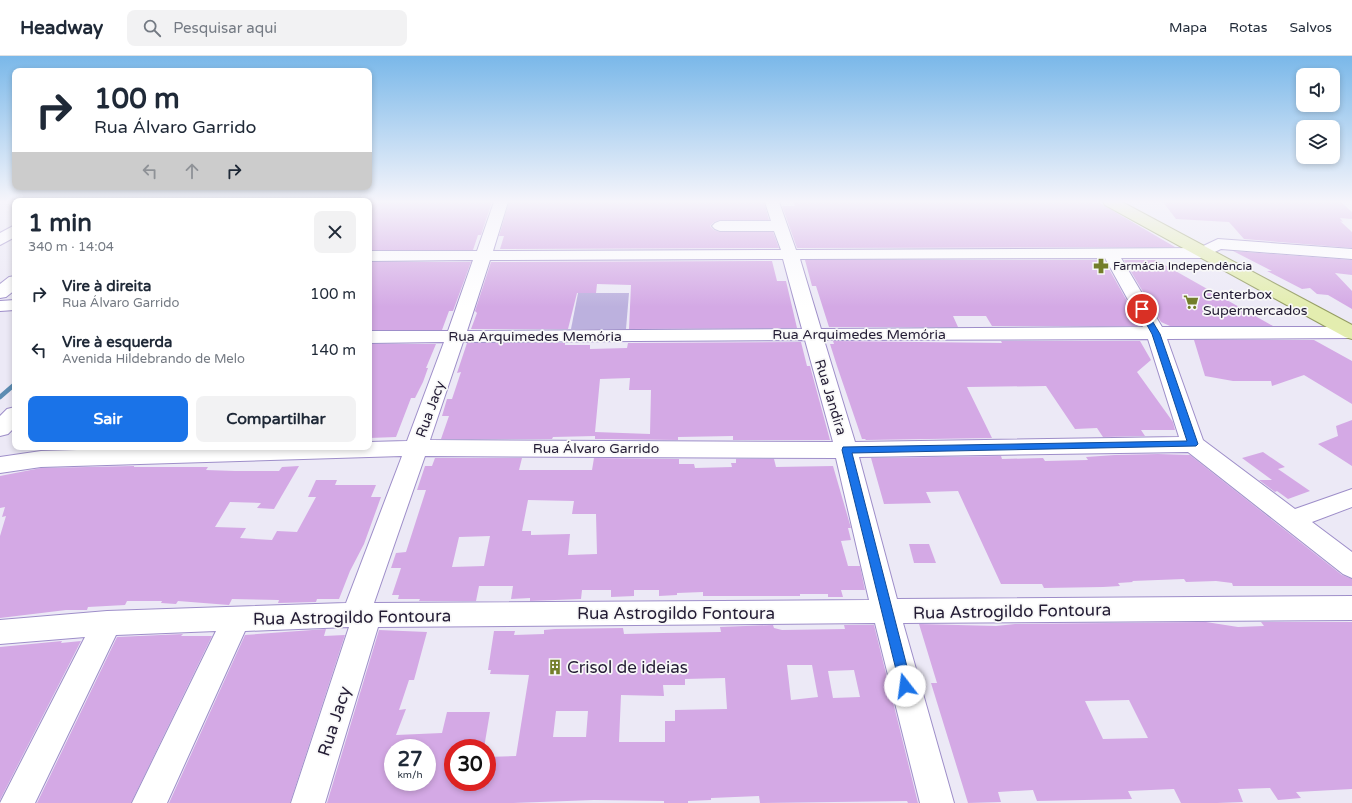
<!DOCTYPE html>
<html lang="pt">
<meta charset="utf-8">
<style>
:root{--surface:#fff;--page:#f2f2f3;--text:#1f2937;--muted:#747a83;--line:#e0e1e3;--accent:#1a73e8}
body{margin:0;font-family:"Varela Round",sans-serif;background:var(--page);color:var(--text);height:100vh;display:flex;flex-direction:column;font-size:15px;white-space:nowrap}
*{box-sizing:border-box;margin:0}
p{font-size:13px;color:var(--muted)}
.icon{flex:none;width:22px;height:22px;fill:none;stroke:currentColor;stroke-width:2;stroke-linecap:round;stroke-linejoin:round}
.map{position:relative;flex:1;overflow:hidden}
.details{position:absolute;left:12px;top:142px;width:360px;height:252px;display:flex;flex-direction:column;background:var(--surface);border-radius:8px;box-shadow:0 2px 6px #0003}
.details>*{flex:none}
.top-card{position:absolute;left:12px;top:12px;width:360px;height:122px;border-radius:8px;box-shadow:0 2px 6px #0003;background:#fff;color:var(--text);overflow:hidden}
.tools{position:absolute;left:1296px;top:12px;display:grid;gap:8px}
.tools a{display:grid;place-items:center;width:44px;height:44px;border-radius:8px;background:var(--surface);box-shadow:0 2px 6px #0003;font-size:20px}
.speed{position:absolute;left:384px;top:683px;display:flex;gap:8px;font-size:20px;font-weight:700;text-align:center}
.speed>*{display:grid;place-content:center;width:52px;height:52px;border-radius:50%;background:var(--surface);box-shadow:0 2px 6px #0003;line-height:1}
.speed small{font-size:10px;font-weight:400}
.speed .limit{border:6px solid #d22;background:#fff;color:#111}
.pin{position:absolute;display:grid;place-items:center;width:34px;height:34px;color:#fff;margin:-17px;border:2px solid #fff;border-radius:50%;box-shadow:0 1px 4px #0007}
.me{position:absolute;width:44px;margin:-22px;rotate:345deg;stroke-linejoin:round;filter:drop-shadow(0 0 3px #0008)}
.turn{display:flex;align-items:center;gap:14px;height:84px;padding:0 16px;font-size:18px}
.turn .icon{width:52px;height:52px;stroke-width:2.5}
.turn b{display:block;font-size:28px;line-height:34px}
.lanes{display:flex;align-items:center;height:38px;padding:0 16px;background:#0003;justify-content:center;gap:20px;direction:ltr}
.lanes .off{opacity:.35}
.round{display:grid;place-items:center;flex:none;width:42px;height:42px;border-radius:8px;background:var(--page)}
.overview{display:flex;align-items:center;justify-content:space-between;height:68px;padding:0 16px}
h1{font-size:24px;font-weight:800;line-height:30px}
.cta{display:flex;gap:8px;margin-top:auto;padding:8px 16px}
.cta a{flex:1;height:46px;border-radius:8px;background:var(--accent);color:#fff;font-size:16px;font-weight:800;line-height:46px;text-align:center}
.cta a+a{background:var(--page);color:var(--text)}
ul{padding:0;list-style:none}
li{display:flex;align-items:center;gap:12px;height:56px;padding:0 16px}
li div{flex:1}
li b{display:block;font-size:15px}
li em{font-style:normal}
header{display:flex;align-items:center;gap:24px;box-sizing:border-box;height:56px;padding:0 20px;background:var(--surface);border-bottom:1px solid var(--line)}
header strong{font-size:19px}
nav{display:flex;gap:22px;margin-inline-start:auto;font-size:14px}
.search{width:280px;height:36px;background:var(--page);display:flex;align-items:center;gap:10px;box-sizing:border-box;padding:0 14px;border-radius:8px;color:var(--muted);font-size:15px}
.map>svg:first-child{display:block}
</style>
<header>
<strong>Headway</strong>
<div class="search"><svg class="icon" aria-label="search" viewBox="0 0 24 24"><circle cx="10" cy="10" r="6"/><path d="M15 15l6 6"/></svg>Pesquisar aqui</div>
<nav><a>Mapa</a><a>Rotas</a><a>Salvos</a></nav>
</header>
<div class="map">
<svg width="1352" height="747" viewBox="0 0 1352 747">
<rect width="100%" height="100%" fill="#ece9f6"/>
<!-- green -->
<path fill="#bcb1de" d="M578,237H629L626,273H571Z"/>
<g fill="none" stroke-linecap="round" stroke-linejoin="round">
<!-- stream -->
<path stroke="#5d8db3" stroke-width="4.5" d="M0,341L15,328"/>
</g>
<!-- building -->
<g fill="#d4a9e5" fill-rule="evenodd">
<path d="M369,146H492L481,179H478L473,194H369Z"/>
<path d="M509,146H764L769,164H720L714,166L710,170L714,174L720,176H773L779,192L500,193L504,180H499Z"/>
<path d="M793,146H1098L1175,191L801,192H797L782,150H795Z"/>
<path d="M1163,146H1341L1352,156V163L1340,162L1343,166L1340,165L1352,176V192L1244,183L1229,166L1176,163Z"/>
<path d="M1233,195L1352,204V219L1335,217L1352,235V253L1328,239L1317,238L1310,232L1302,233L1267,215H1272Z"/>
<path d="M805,204H1104L1132,254L1125,251L1139,270H992L986,260H953L958,271H829L816,230H812Z"/>
<path d="M1124,204H1156L1273,270H1170L1161,266Z"/>
<path d="M772,205L777,225H786L797,272L629,273L631,229L597,228L596,237H577L568,273H471L477,257L475,255L491,206Z"/>
<path d="M369,206H471L453,255H449L442,274H369V230L371,226H369Z"/>
<path d="M1194,284H1314L1352,305V348L1304,319L1272,330L1271,325H1233L1205,320Z"/>
<path d="M833,285L1002,287L1001,285H1140L1151,304L1137,316L1173,366L1175,374H1141L1145,380L1103,381L1097,372L1075,373L1046,330L967,331L992,382L866,384L865,383H862L837,310L830,288H834Z"/>
<path d="M801,286L807,310H810L830,384H733V380L678,381V384L595,383V380L553,381L552,383H441L449,360H442L447,343H452L461,316L457,317L467,287H565V289H590V293L627,292L628,287ZM630,322L629,334H651L650,378L595,376L600,323Z"/>
<path d="M370,288H436L426,312H428L423,326L415,342H411L396,381L369,382Z"/>
<path d="M1352,364V410L1318,388L1338,380L1336,370Z"/>
<path d="M1263,396L1285,411L1278,413L1310,435L1288,443L1277,435L1275,436L1259,424H1272L1242,402Z"/>
<path d="M1158,398L1190,399L1342,519L1352,523V530H1233L1232,527L1216,525L1186,526L1184,523L1132,525L1133,526L1118,527L1120,530L1103,531L1044,532L1042,528H1001L958,435L926,436L931,447L884,448L871,402L1001,400L1002,403L1043,402L1045,405L1088,404L1086,401L1115,399Z"/>
<path d="M435,402H522L519,414H592L594,402L679,403V408H694L695,412L732,411L731,407H736V403H774L776,411L833,410L851,472H848L851,484L841,485L848,510H860L865,534H841L843,541H828V538H800V540H703V536L677,537V539L659,540V534H634V540L611,541V534H582L581,543L530,545V542L511,543L513,530H479L476,545H419L420,543H398L399,539H392L401,512H391L396,497L406,496L426,434H417L425,410H432ZM528,444L574,445L572,458H596L597,498L568,499L570,478L531,479V475H522ZM490,480L484,510L452,511L459,481Z"/>
<path d="M134,410V411H208L206,414L235,415H279L282,411L299,410L274,453L257,452L261,447L230,446L215,471L246,472L240,482L272,484L277,475L297,476L316,441H308L316,424H337L335,429H376L371,441H381L364,488L350,515L339,543H317L316,546L278,547L279,544L232,543L229,549L178,545L176,548L161,547L162,545H127L125,549L88,551L87,554H66L0,562V480L6,460L2,461L5,451L0,452V420L41,412Z"/>
<path d="M909,488H929L936,507H914Z"/>
<path d="M1206,566L1238,571L1264,570L1261,566H1352V733L1296,736L1301,742L1278,744L1270,732L1238,733L1243,746L1217,747H1181L1174,733L1128,735L1132,743L1037,745L1033,734L998,736L1001,746L968,747L931,627H937L919,568L996,570L1015,568ZM1129,644L1148,682L1103,683L1085,645Z"/>
<path d="M773,569L774,572L782,574L845,573L844,569H874L918,747H908L907,745L760,747L759,740L711,742V744L688,745V747H664V745L594,744L513,747H327L379,574L427,576L414,624H409L399,654L406,653L396,679L442,677L447,656H490L484,692H453V726H487V701L516,700L529,619L490,618L491,614H488L494,575H515L514,579L544,578V574L555,573L623,572L624,578L663,577L721,576L720,571ZM787,609H812L818,641L791,644ZM854,614L860,641L833,642L828,615ZM725,622L727,653L675,654V665H665V686H619L621,639L664,640L663,629H685V623ZM556,655H588L586,681H553ZM393,692H427V726H393Z"/>
<path d="M326,573L324,580L345,579L290,747H169L245,579Z"/>
<path d="M183,578L181,580H212L131,747H37L117,581Z"/>
<path d="M62,585L61,587L81,585L0,744V591Z"/>
</g>
<g fill="none" stroke-linecap="round" stroke-linejoin="round">
<!-- minor casing -->
<g stroke="#9e8ec9" stroke-width="2">
<g id="minor">
<path d="M494,146H508L493,195L781,194L774,175H720L715,173L712,170L715,167L720,165H771L765,146H779L796,194L1199,192L1218,183L1352,193V203L1221,193L1202,202H1121L1162,271H1352V281L1350,282L1167,283L1203,384L1295,453L1352,433V451L1312,466L1352,496V522L1343,518L1188,396L859,401L897,543L1352,540V564L903,567L954,747H920L875,567L378,571L325,747H291L349,571L245,575L167,747H132L216,575L116,579L35,747H0L85,581L0,588V564L107,555L346,547L402,400L41,411L0,417V401L41,395L184,391H369V386L407,385L444,286L369,287V275H448L473,204L369,205V195H477ZM1105,202L1143,271L821,273L800,203ZM783,203L802,273L467,275L490,204ZM1148,283L1179,381L855,386L824,284ZM805,284L833,386L430,384L463,286ZM425,400L836,402L869,544L374,547Z"/>
<path d="M15,169V181L0,189V177Z"/>
<path d="M15,220V234L6,241L0,242V228L9,221Z"/>
<path d="M15,244V254L0,255V245Z"/>
<path d="M15,351V371L8,378L0,380V360L7,353Z"/>
</g>
</g>
<!-- major casing -->
<g stroke="#949c62" stroke-width="2">
<path id="major" d="M1103,146H1122L1352,269V283L1345,281L1105,149Z"/>
</g>
<!-- minor -->
<use href="#minor" fill="#fff" fill-rule="evenodd"/>
<!-- major -->
<use href="#major" fill="#e3edaf" fill-rule="evenodd"/>
</g>
<!-- sky -->
<linearGradient id="sky" x2="0" y2="1"><stop stop-color="#7ab8e9"/><stop offset="0.58" stop-color="#f6f5fb"/><stop offset="1" stop-color="#f6f5fb" stop-opacity="0"/></linearGradient>
<rect width="1352" height="251" fill="url(#sky)"/>
<!-- route -->
<path fill="#1a73e8" stroke="#114b97" d="M1139,251H1144L1160,278L1198,388L1196,390L852,397L912,630L910,634L905,635L901,634L842,394L843,391L1187,385L1152,278L1138,253Z"/>
<!-- icons -->
<defs>
<g id="pharmacy-bare" transform="scale(1.2)"><path d="M-2-6h4v4h4v4h-4v4h-4v-4h-4v-4h4Z" fill="#737e2a" stroke="#f8f8f8" stroke-width="2.5" paint-order="stroke"/></g>
<g id="supermarket-bare" transform="scale(1.2)"><path d="M-6-5.5h2.5l.6 2H6L4.5 2H-2.5L-4.4-4H-6ZM-1.5 3.2a1.3 1.3 0 1 0 .1 0ZM3 3.2a1.3 1.3 0 1 0 .1 0Z" fill="#737e2a" stroke="#f8f8f8" stroke-width="2.5" paint-order="stroke"/></g>
<g id="building-bare" transform="scale(1.2)"><path d="M-4-6H4V6H1V3H-1V6H-4ZM-2.5-4.3h1.7v1.8h-1.7ZM.8-4.3h1.7v1.8H.8ZM-2.5-1h1.7V.8h-1.7ZM.8-1h1.7V.8H.8Z" fill="#737e2a" stroke="#f8f8f8" stroke-width="2.5" paint-order="stroke"/></g>
</defs>
<g fill-rule="evenodd">
<use href="#pharmacy-bare" x="1101" y="210"/>
<use href="#supermarket-bare" x="1191" y="246"/>
<use href="#building-bare" x="555" y="611"/>
</g>
<g text-anchor="middle" stroke-width="3.5" stroke-linejoin="round" paint-order="stroke">
<!-- far-poi labels -->
<g font-size="12" fill="#231c34" stroke="#f8f8f8" text-anchor="start">
<text x="1113" y="214">Farmácia Independência</text>
</g>
<!-- poi labels -->
<g font-size="14" fill="#231c34" stroke="#f8f8f8" text-anchor="start">
<text x="1203" y="243">Centerbox<tspan x="1203" dy="16">Supermercados</tspan></text>
</g>
<!-- street labels -->
<g font-size="14" fill="#231c34" stroke="#f8f8f8">
<text x="859" y="283">Rua Arquimedes Memória</text>
<text x="535" y="285">Rua Arquimedes Memória</text>
<text transform="translate(831 341) rotate(73)" y="5">Rua Jandira</text>
<text transform="translate(430 353) rotate(-70)" y="5">Rua Jacy</text>
<text x="596" y="397">Rua Álvaro Garrido</text>
</g>
<!-- near-street labels -->
<g font-size="17" fill="#231c34" stroke="#f8f8f8">
<text transform="translate(1012 555) rotate(-1)" y="6">Rua Astrogildo Fontoura</text>
<text x="676" y="563">Rua Astrogildo Fontoura</text>
<text transform="translate(352 561) rotate(-1)" y="6">Rua Astrogildo Fontoura</text>
<text transform="translate(334 665) rotate(-72)" y="6">Rua Jacy</text>
</g>
<!-- near-poi labels -->
<g font-size="17" fill="#231c34" stroke="#f8f8f8" text-anchor="start">
<text x="567" y="617">Crisol de ideias</text>
</g>
</g>
</svg>
<div class="tools">
<a><svg class="icon" aria-label="sound" viewBox="0 0 24 24"><path d="M4 9h4l5-4v14l-5-4H4zM17 9q2 3 0 6"/></svg></a>
<a><svg class="icon" aria-label="layers" viewBox="0 0 24 24"><path d="M12 4l9 5-9 5-9-5zM3 14l9 5 9-5"/></svg></a>
</div>
<div class="speed"><div>27<small>km/h</small></div><div class="limit">30</div></div>
<div class="pin" style="left:1142px;top:253px;background:#d93025"><svg class="icon" aria-label="arrive" viewBox="0 0 24 24"><path d="M6 21V4h12l-3 4 3 4H6"/></svg></div>
<svg class="me" style="left:905px;top:630px" viewBox="-20 -20 40 40"><circle r="19" fill="#fff"/><path d="M0-13L10 11 0 6-10 11z" fill="#1a73e8"/></svg>
<div class="top-card">
<div class="turn"><svg class="icon" aria-label="right" viewBox="0 0 24 24"><path d="M7 20v-9h11M14 6l5 5-5 5"/></svg><div><b>100 m</b>Rua Álvaro Garrido</div></div>
<div class="lanes"><svg class="icon off" aria-label="left" viewBox="0 0 24 24"><path d="M17 20v-9H6M10 6l-5 5 5 5"/></svg><svg class="icon off" aria-label="ahead" viewBox="0 0 24 24"><path d="M12 20V5M6 11l6-6 6 6"/></svg><svg class="icon" aria-label="right" viewBox="0 0 24 24"><path d="M7 20v-9h11M14 6l5 5-5 5"/></svg></div>
</div>
<section class="details">
<div class="overview"><div><h1>1 min</h1><p>340 m · 14:04</p></div><a class="round"><svg class="icon" aria-label="close" viewBox="0 0 24 24"><path d="M6 6l12 12M18 6L6 18"/></svg></a></div>
<ul>
<li><svg class="icon" aria-label="right" viewBox="0 0 24 24"><path d="M7 20v-9h11M14 6l5 5-5 5"/></svg><div><b>Vire à direita</b><p>Rua Álvaro Garrido</p></div><em>100 m</em></li>
<li><svg class="icon" aria-label="left" viewBox="0 0 24 24"><path d="M17 20v-9H6M10 6l-5 5 5 5"/></svg><div><b>Vire à esquerda</b><p>Avenida Hildebrando de Melo</p></div><em>140 m</em></li>
</ul>
<div class="cta"><a>Sair</a><a>Compartilhar</a></div>
</section>
</div>
